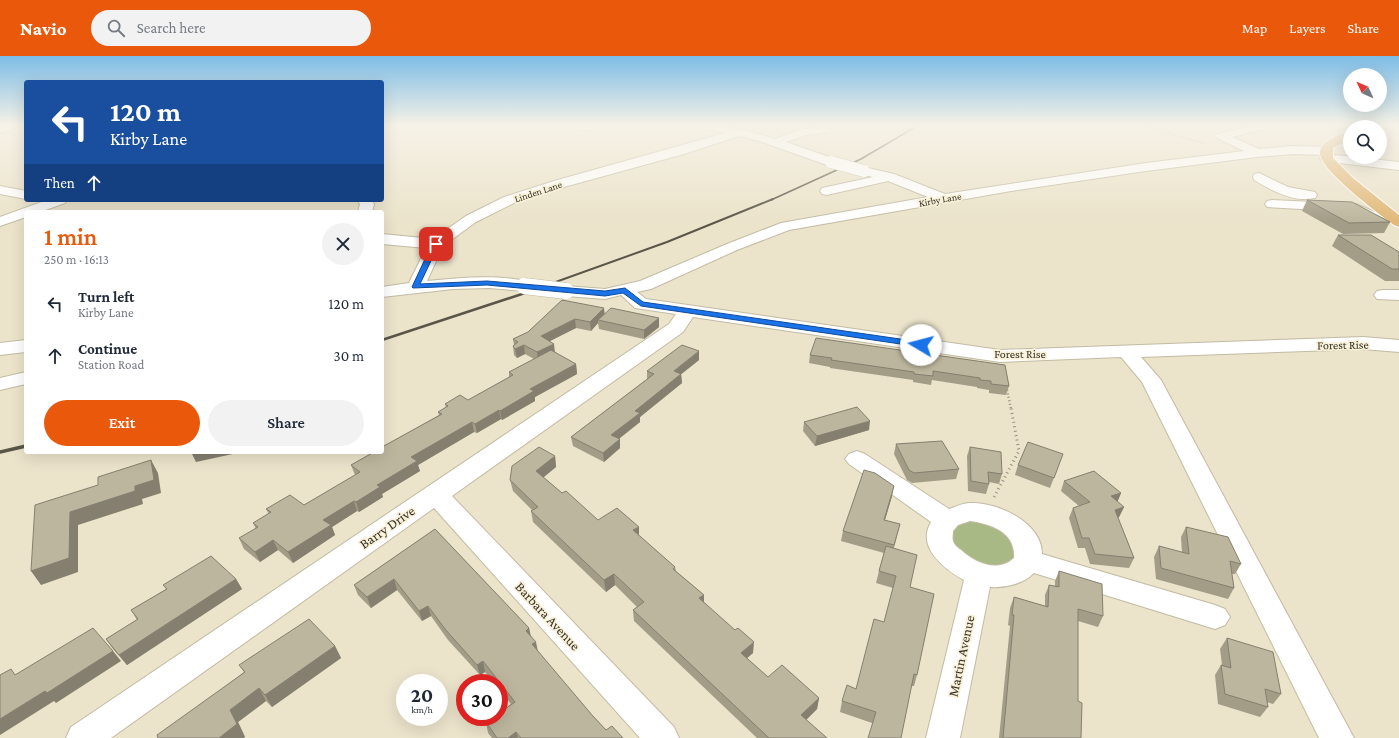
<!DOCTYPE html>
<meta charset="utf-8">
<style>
:root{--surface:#fff;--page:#f2f2f3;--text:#1f2937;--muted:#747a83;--accent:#ea580c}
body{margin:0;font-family:"Crimson Pro",serif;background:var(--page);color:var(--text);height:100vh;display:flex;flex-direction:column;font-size:15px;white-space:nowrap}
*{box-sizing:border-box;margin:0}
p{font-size:13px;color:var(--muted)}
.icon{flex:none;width:22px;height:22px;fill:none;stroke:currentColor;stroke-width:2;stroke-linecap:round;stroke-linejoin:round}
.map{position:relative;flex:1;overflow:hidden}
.panel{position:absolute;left:24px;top:154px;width:360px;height:244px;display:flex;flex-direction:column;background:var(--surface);border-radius:4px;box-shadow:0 4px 16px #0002}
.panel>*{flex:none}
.guide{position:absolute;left:24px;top:24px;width:360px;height:122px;border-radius:4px;box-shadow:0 4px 16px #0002;background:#1a4fa0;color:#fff;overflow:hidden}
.needle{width:26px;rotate:314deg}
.controls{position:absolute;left:1343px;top:12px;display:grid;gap:8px}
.controls a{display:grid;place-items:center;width:44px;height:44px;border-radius:50%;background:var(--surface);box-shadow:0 4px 16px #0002;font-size:20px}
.speed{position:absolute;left:396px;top:618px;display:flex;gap:8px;font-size:20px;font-weight:700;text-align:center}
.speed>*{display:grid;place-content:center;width:52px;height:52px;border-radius:50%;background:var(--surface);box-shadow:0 4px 16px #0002;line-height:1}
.speed small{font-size:10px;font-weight:400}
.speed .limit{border:6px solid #d22;background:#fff;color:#111}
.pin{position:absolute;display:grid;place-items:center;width:34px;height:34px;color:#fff;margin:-17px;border-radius:8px;box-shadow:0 2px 6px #0006}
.me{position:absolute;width:44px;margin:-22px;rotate:278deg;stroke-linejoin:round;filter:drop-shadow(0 0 3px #0008)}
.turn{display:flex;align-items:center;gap:14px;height:84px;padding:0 20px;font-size:18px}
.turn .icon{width:52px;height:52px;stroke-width:2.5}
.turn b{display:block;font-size:28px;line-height:34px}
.then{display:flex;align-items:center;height:38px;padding:0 20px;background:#0003;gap:8px;font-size:15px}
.round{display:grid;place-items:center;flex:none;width:42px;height:42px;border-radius:21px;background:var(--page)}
.headline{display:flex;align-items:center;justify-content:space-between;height:68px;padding:0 20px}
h1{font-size:24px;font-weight:600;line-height:30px;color:var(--accent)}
.button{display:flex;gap:8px;margin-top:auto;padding:8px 20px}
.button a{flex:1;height:46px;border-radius:24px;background:var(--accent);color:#fff;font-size:16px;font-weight:600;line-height:46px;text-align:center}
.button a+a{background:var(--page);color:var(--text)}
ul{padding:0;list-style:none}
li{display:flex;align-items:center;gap:12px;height:52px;padding:0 20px}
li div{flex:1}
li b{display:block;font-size:15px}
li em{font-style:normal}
header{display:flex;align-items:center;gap:24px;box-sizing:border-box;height:56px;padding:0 20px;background:var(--accent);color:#fff}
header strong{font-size:19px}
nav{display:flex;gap:22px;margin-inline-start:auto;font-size:14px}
.search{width:280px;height:36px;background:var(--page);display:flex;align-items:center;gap:10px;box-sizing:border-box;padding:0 14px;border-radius:22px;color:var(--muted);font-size:15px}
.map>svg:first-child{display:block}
</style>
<header>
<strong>Navio</strong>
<div class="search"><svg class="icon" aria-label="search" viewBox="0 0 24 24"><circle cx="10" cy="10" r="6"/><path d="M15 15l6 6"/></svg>Search here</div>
<nav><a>Map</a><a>Layers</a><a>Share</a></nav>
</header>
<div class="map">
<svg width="1399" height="682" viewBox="0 0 1399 682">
<rect width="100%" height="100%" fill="#ebe3ca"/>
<!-- green -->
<path fill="#a9b985" d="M977,463L1011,479L1017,498L1012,505L1003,510L976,508L955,493L951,475L956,468Z"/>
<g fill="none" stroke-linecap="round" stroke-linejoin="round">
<!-- minor casing -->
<g stroke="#c2bba3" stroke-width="2">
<g id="minor">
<path d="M0,70H17L16,72L0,77Z"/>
<path d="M577,70H594L595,71C592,76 583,75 577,73L576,71Z"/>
<path d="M701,70H719L738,74L742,73L775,83L800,74L817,71L816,70H829L830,72L828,76L806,79L786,86L835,103L837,106L835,109H827L759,85L739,80L684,98L564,131L514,147L476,166L443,190L427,225C460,222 497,218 530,226L532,230L530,234L524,235L489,232L453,233L382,241V231L409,227L426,192L382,188V178L433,183L466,160L504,141L554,125L725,77L702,72Z"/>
<path d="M1251,70H1268L1267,72L1232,81L1259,93L1293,90L1326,91L1330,92L1332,95L1326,98L1399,106V114L1322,105L1320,102L1322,99H1325L1293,98L1257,101L1146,115L1011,135L789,174L737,194L651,233L637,236L646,243L1000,294L1363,281L1399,284V296L1363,293L1141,301L1161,324L1354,682H1319L1142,326L1121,301L1000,306L693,261L683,276L452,440L674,671L679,682H640L434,452L111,682H66L71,671L669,268L676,258L635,252L621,239L605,243L566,240L560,239L557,235L560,231L566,230L605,233L640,225L727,188L781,167L928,141L888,125L827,139L822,138L820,135L822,132L873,121L860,118L858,115L860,112L864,111L894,118L945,138L1146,107L1244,95L1217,82L1215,80L1217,78Z"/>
<path d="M1259,117L1288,131L1315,136L1317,139L1315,142C1294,147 1271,134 1254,124L1253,121L1254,118Z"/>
<path d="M0,130L26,135V143L0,138Z"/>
<path d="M47,144H67L65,147L40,156H26V161L0,170V161Z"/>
<path d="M357,144H371L374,148L372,156H358L360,148Z"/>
<path d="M1272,144L1356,148L1375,156L1399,160V168L1366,163L1353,156L1267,151L1265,148L1267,145Z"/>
<path d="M1383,234H1399V244L1377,243L1374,239L1377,235Z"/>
<path d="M26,284V296L0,299V287Z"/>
<path d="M26,316V328L0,334V322Z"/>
<path d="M857,395L865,398L949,453C955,451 963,447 970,447C997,446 1042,466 1042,498L1215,549L1225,553L1230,561L1225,569L1215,573L1034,517C1023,528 1006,532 990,531L960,682H926L964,524C944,513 916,491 931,466L849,408L845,403L849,398ZM970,465C991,468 1016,476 1014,502C998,517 975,507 961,494C958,492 954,489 953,485C952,482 953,478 953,475L958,469Z"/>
</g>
</g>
<!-- major casing -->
<g stroke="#fff" stroke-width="2">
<path id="major" d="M1350,75V84L1333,92V102L1353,122L1399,159V171L1394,169C1379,158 1320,114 1320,97C1320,85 1340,78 1350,75Z"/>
</g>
<!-- path-far2 -->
<path stroke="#95907e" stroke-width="1.5" stroke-dasharray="0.5 1.5" stroke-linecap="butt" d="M1145,70L1206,88"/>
<!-- path-far1 -->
<path stroke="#95907e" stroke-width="2.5" stroke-dasharray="1 2.5" stroke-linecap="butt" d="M1007,334L1011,353"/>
<!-- path -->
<path stroke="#95907e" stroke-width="3" stroke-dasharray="1 3.5" stroke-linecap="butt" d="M994,441L1019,395L1011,352"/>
<!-- minor -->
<use href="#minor" fill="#fff" fill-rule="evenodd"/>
<!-- major -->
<use href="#major" fill="#e2b979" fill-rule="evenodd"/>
<!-- rail-far3 -->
<path stroke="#595548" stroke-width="1.5" d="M771,144L861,103L917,70"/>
<!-- rail-far2 -->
<path stroke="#595548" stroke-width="2" d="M525,237L667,186L773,143"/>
<!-- rail-far1 -->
<path stroke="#595548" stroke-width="2.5" d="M382,284L528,236"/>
<!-- rail -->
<path stroke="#595548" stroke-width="3.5" d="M0,396L26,390"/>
<!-- minor-bridge-far1 casing -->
<g stroke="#c2bba3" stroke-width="13" stroke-linecap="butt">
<path id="minor-bridge-far1" d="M831,106L864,115"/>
</g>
<!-- minor-bridge casing -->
<g stroke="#c2bba3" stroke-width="17" stroke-linecap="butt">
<path id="minor-bridge" d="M524,230L566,235"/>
</g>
<!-- minor-bridge-far1 -->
<use href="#minor-bridge-far1" stroke="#fff" stroke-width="12"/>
<!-- minor-bridge -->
<use href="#minor-bridge" stroke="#fff" stroke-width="16"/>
</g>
<!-- wall -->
<g fill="#a39d88">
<path d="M1307,144L1390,166L1384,177L1343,178L1302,155Z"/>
<path d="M1338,179L1399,196V225H1385L1332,190Z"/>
<path d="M562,244L604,258L659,262V271L644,283L599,273L598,267L591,275L576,272L550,285L555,297L576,308L577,318L535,341V345L502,364L501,363L477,377L474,376L418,409L420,415L382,438L383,441L359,456L357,455L332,471L335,479L293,507L278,494L260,506L244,493L239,482L256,473L253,467L269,458L266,453L304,449L355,419L351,409L439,359L438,356L446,352L445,348L468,344L509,321V316L534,303L525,298L517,302L514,299L513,290L514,289L513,283L528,276Z"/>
<path d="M810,299L1005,309L1009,330L1006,339L989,337V334L977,332V331L932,324L931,329L913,326V324L830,312V311L809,307Z"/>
<path d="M699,304L681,318L682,327L640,361V366L619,383L620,392L604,406L573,390L571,381L647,323V315Z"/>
<path d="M804,366L869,374L815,390L803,375Z"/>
<path d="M896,388L959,413L956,423L912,427L907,424L894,398Z"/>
<path d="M970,391L1002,418L999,428L989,426V428L986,438L968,435L967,400Z"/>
<path d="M1063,398L1050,432L1015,419L1018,409Z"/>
<path d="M555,400L556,411L543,421L562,437L598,464L639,471V480L675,511L676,515L704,539V546L753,597L747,602L768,621L819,642L817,653L806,664L827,682H757L634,565L633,554L637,551L615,529L606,536L533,466L531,455L532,454L513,435L510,424Z"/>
<path d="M1064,425L1121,437L1117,446L1124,451L1119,461L1118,462L1134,502L1129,512L1090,508L1085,492H1078L1069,462L1073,452L1079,450L1061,435Z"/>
<path d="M892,440L885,464L900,468L894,492L910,531L917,619L914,630H912L872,667L840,656L842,645L856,633L884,566L893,532L876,527L879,515L884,497L841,485L843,475Z"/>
<path d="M1186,471L1241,508L1235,518H1232L1234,532L1228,543L1156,523L1154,501L1159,490L1182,497L1181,481Z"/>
<path d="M435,473L529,572L531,580L537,595L592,659L606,674L623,682H492L488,677L486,666L511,648L499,633V627H494L485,616L480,619L448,584L431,560L422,565L397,534L371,552L358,539L354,529Z"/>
<path d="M1059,515L1103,560L1098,571L1078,565V645L1081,682H999L1010,570L1008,569L1010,552L1014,541L1045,550V539L1049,529L1055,530V525Z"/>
<path d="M236,523L242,533L127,609L113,593L106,583L137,564L131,554L166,533L163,529Z"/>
<path d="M1227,582L1281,638L1273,648L1267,646L1268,651L1260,661L1218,648L1215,619L1221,609H1222L1220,593Z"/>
<path d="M335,590L341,602L272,651L266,645L238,666L245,681L243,682H158L244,616L239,609Z"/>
</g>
<!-- shaded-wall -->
<g fill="#847f6f">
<path d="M604,252L605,260L598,264V267L591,275L590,266Z"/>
<path d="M659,262V271L644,283V274Z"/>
<path d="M575,263L576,272L542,289L541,280Z"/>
<path d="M554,288L555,297L538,305L537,296Z"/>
<path d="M524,289L525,298L517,302L515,293Z"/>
<path d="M699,295V304L674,324V315Z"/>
<path d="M576,308L577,318L535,341V345L502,364L500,355L530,333Z"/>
<path d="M681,318L682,327L640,361V366L612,388L611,379L635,355Z"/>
<path d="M499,354L501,363L477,377L475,368Z"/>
<path d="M870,365L869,374L815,390L817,380Z"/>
<path d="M472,366L474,376L418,409L420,415L382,438L383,441L359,456L356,446L377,429L411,401Z"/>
<path d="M620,383V392L604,406L603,397Z"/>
<path d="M191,396H242L196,406Z"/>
<path d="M555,400L556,411L538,426L536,415Z"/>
<path d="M151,404L158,417L161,437L142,443L143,448L78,469V516L41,529L31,515L70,456Z"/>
<path d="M894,430L892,440L882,474L884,464Z"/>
<path d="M1121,437L1117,447L1111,440Z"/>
<path d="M354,445L357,455L332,471L335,479L293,507L288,496L323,464Z"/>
<path d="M1124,451L1119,461L1111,464L1115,454Z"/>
<path d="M639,471V482L633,474Z"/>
<path d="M273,484L278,494L260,506L255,496Z"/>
<path d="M614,518L615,529L606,536L604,524Z"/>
<path d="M236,523L242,533L127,609L119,599Z"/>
<path d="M394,523L397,534L371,552L367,541Z"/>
<path d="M704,539V551L699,542Z"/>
<path d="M428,550L431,560L422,565L419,555Z"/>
<path d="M529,572L531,583L526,575Z"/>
<path d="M536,586L538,596L532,588Z"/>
<path d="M754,586L753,597L740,608L741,597Z"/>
<path d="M335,590L341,602L272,651L265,639Z"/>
<path d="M113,595L121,605L56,647L54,645L0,679V663L45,635Z"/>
<path d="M483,605L485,616L480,619L477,609Z"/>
<path d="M259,632L266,645L238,666L245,681L243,682H219L230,654Z"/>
<path d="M819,642L817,653L799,671L801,659Z"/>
<path d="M516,676L518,682H508Z"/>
</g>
<!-- building -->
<g fill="#bdb69e" stroke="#847f6f">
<path d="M1307,144L1352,146L1390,166L1349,167Z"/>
<path d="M1338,179H1371L1399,196V213H1392Z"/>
<path d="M562,244L604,252L590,266L575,263L541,280L554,288L537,296L524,289L515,293L513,290L518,286L513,283L528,276Z"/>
<path d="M611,252L659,262L644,274L598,264Z"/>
<path d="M816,282L1005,309L1009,330L991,328V325L980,324V322L933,315V320L914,318V316L831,304L832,302L810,299Z"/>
<path d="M682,289L699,295L674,315L681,318L635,355L640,357L611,379L620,383L603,397L571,381L654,318L647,315Z"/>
<path d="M551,294L576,308L530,333L534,335L500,355L499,354L475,368L472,366L411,401L417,405L377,429L380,431L356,446L354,445L323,464L331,469L288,496L273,484L255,496L239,482L258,471L253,467L271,456L266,453L290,439L304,449L360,416L351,409L374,396H382V391L442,358L438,356L448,350L445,348L460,339L468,344L513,319L509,316Z"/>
<path d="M857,351L870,365L817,380L804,366Z"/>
<path d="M942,385L959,413L914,417L909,414L896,388Z"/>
<path d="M1028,386L1063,398L1054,422L1018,409Z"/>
<path d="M539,391L555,400L536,415L562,437L566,435L598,464L617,452L639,471L633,474L675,511L673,513L704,539L699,542L735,574L738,572L754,586L741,597L768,621L782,609L819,642L801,659L827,682H769L633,554L644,546L614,518L604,524L531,455L538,451L510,424L512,410Z"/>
<path d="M970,391L1001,396L1002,418L988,416L989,428L971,425Z"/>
<path d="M151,404L154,424L135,430V435L70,456L69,502L31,515L35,449L98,429V421Z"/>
<path d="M864,414L875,417L894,430L884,464L900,468L894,489L843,475Z"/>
<path d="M1094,415L1121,437L1111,440L1124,451L1115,454L1134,502L1095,498L1089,482H1082L1073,452L1090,446L1064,425Z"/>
<path d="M1186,471L1228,481L1241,508L1230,505L1234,532L1161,512L1159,490L1189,498Z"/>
<path d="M435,473L529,572L526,575L536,586L532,588L592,659L606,674L612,670L623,682H521L516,676L508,682H497L486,666L493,661H499V657L515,646L483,605L477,609L445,573L428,550L419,555L394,523L367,541L354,529Z"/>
<path d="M886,490L917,499L910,531L934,538L917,619L914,618L901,682H868L876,656L842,645L847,629L856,633L874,563L884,566L896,520L879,515Z"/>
<path d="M211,500L236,523L119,599L106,583L138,563L131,554L167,533L163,529Z"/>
<path d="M1059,515L1102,528L1103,560L1078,553V645L1082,647L1081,682H1003L1014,559H1012L1014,541L1048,551L1049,529L1059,531Z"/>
<path d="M309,563L335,590L265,639L259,632L230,654L237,668L219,682H158L157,679L245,616L239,609Z"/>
<path d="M93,572L113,595L47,637L45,635L0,663V619L11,613L15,619Z"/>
<path d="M1227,582L1273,596L1281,638L1265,633L1268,651L1225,638L1221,609L1231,612Z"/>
</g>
<!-- sky -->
<linearGradient id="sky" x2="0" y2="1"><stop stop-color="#7ebde6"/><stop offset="0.42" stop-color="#f6f2e7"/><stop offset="1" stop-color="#f6f2e7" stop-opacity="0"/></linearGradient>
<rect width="1399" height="165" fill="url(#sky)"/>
<!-- route -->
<path fill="#1a73e8" stroke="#114b97" d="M436,186L439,188L420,228L487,225L605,235L625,232L643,246L921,286L926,289L921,291L641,250L623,237L605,240L487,229L413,232L412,231L432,188Z"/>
<g text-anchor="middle" stroke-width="3.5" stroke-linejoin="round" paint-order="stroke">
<!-- far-street labels -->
<g font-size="10" fill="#353228" stroke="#f8f0d7">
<text transform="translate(538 135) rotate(-18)" y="4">Linden Lane</text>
<text transform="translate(940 143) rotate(-10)" y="4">Kirby Lane</text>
</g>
<!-- street labels -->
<g font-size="12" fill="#353228" stroke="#f8f0d7">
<text transform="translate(1343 289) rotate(-1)" y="4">Forest Rise</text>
<text x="1020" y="302">Forest Rise</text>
</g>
<!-- near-street labels -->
<g font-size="14" fill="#353228" stroke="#f8f0d7">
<text transform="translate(387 471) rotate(-35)" y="5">Barry Drive</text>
<text transform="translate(548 560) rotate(47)" y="5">Barbara Avenue</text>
<text transform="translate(961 600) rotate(-78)" y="5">Martin Avenue</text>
</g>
</g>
</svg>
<div class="controls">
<a><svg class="needle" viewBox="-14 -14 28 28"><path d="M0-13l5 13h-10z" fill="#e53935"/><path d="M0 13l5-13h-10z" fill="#747a83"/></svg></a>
<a><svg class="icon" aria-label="search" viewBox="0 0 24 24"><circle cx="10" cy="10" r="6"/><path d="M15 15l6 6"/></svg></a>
</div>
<div class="speed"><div>20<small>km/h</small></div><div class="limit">30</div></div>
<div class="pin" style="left:436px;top:188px;background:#d93025"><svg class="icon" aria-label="arrive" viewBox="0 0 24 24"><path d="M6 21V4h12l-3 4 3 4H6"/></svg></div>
<svg class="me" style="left:921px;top:289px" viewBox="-20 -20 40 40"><circle r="19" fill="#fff"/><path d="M0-13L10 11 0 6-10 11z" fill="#1a73e8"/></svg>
<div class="guide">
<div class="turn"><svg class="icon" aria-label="left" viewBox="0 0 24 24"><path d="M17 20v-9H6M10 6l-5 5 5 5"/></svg><div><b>120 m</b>Kirby Lane</div></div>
<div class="then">Then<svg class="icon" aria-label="ahead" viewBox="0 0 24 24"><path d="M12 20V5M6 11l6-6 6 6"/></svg></div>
</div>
<section class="panel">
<div class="headline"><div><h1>1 min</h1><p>250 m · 16:13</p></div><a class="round"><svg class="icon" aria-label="close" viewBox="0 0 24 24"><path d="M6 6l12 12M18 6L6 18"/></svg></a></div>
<ul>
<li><svg class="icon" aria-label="left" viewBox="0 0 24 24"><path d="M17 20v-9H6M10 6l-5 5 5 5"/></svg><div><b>Turn left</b><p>Kirby Lane</p></div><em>120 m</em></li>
<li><svg class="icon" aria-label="ahead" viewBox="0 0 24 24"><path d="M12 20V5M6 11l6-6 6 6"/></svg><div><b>Continue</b><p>Station Road</p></div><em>30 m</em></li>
</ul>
<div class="button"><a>Exit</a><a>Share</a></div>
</section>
</div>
